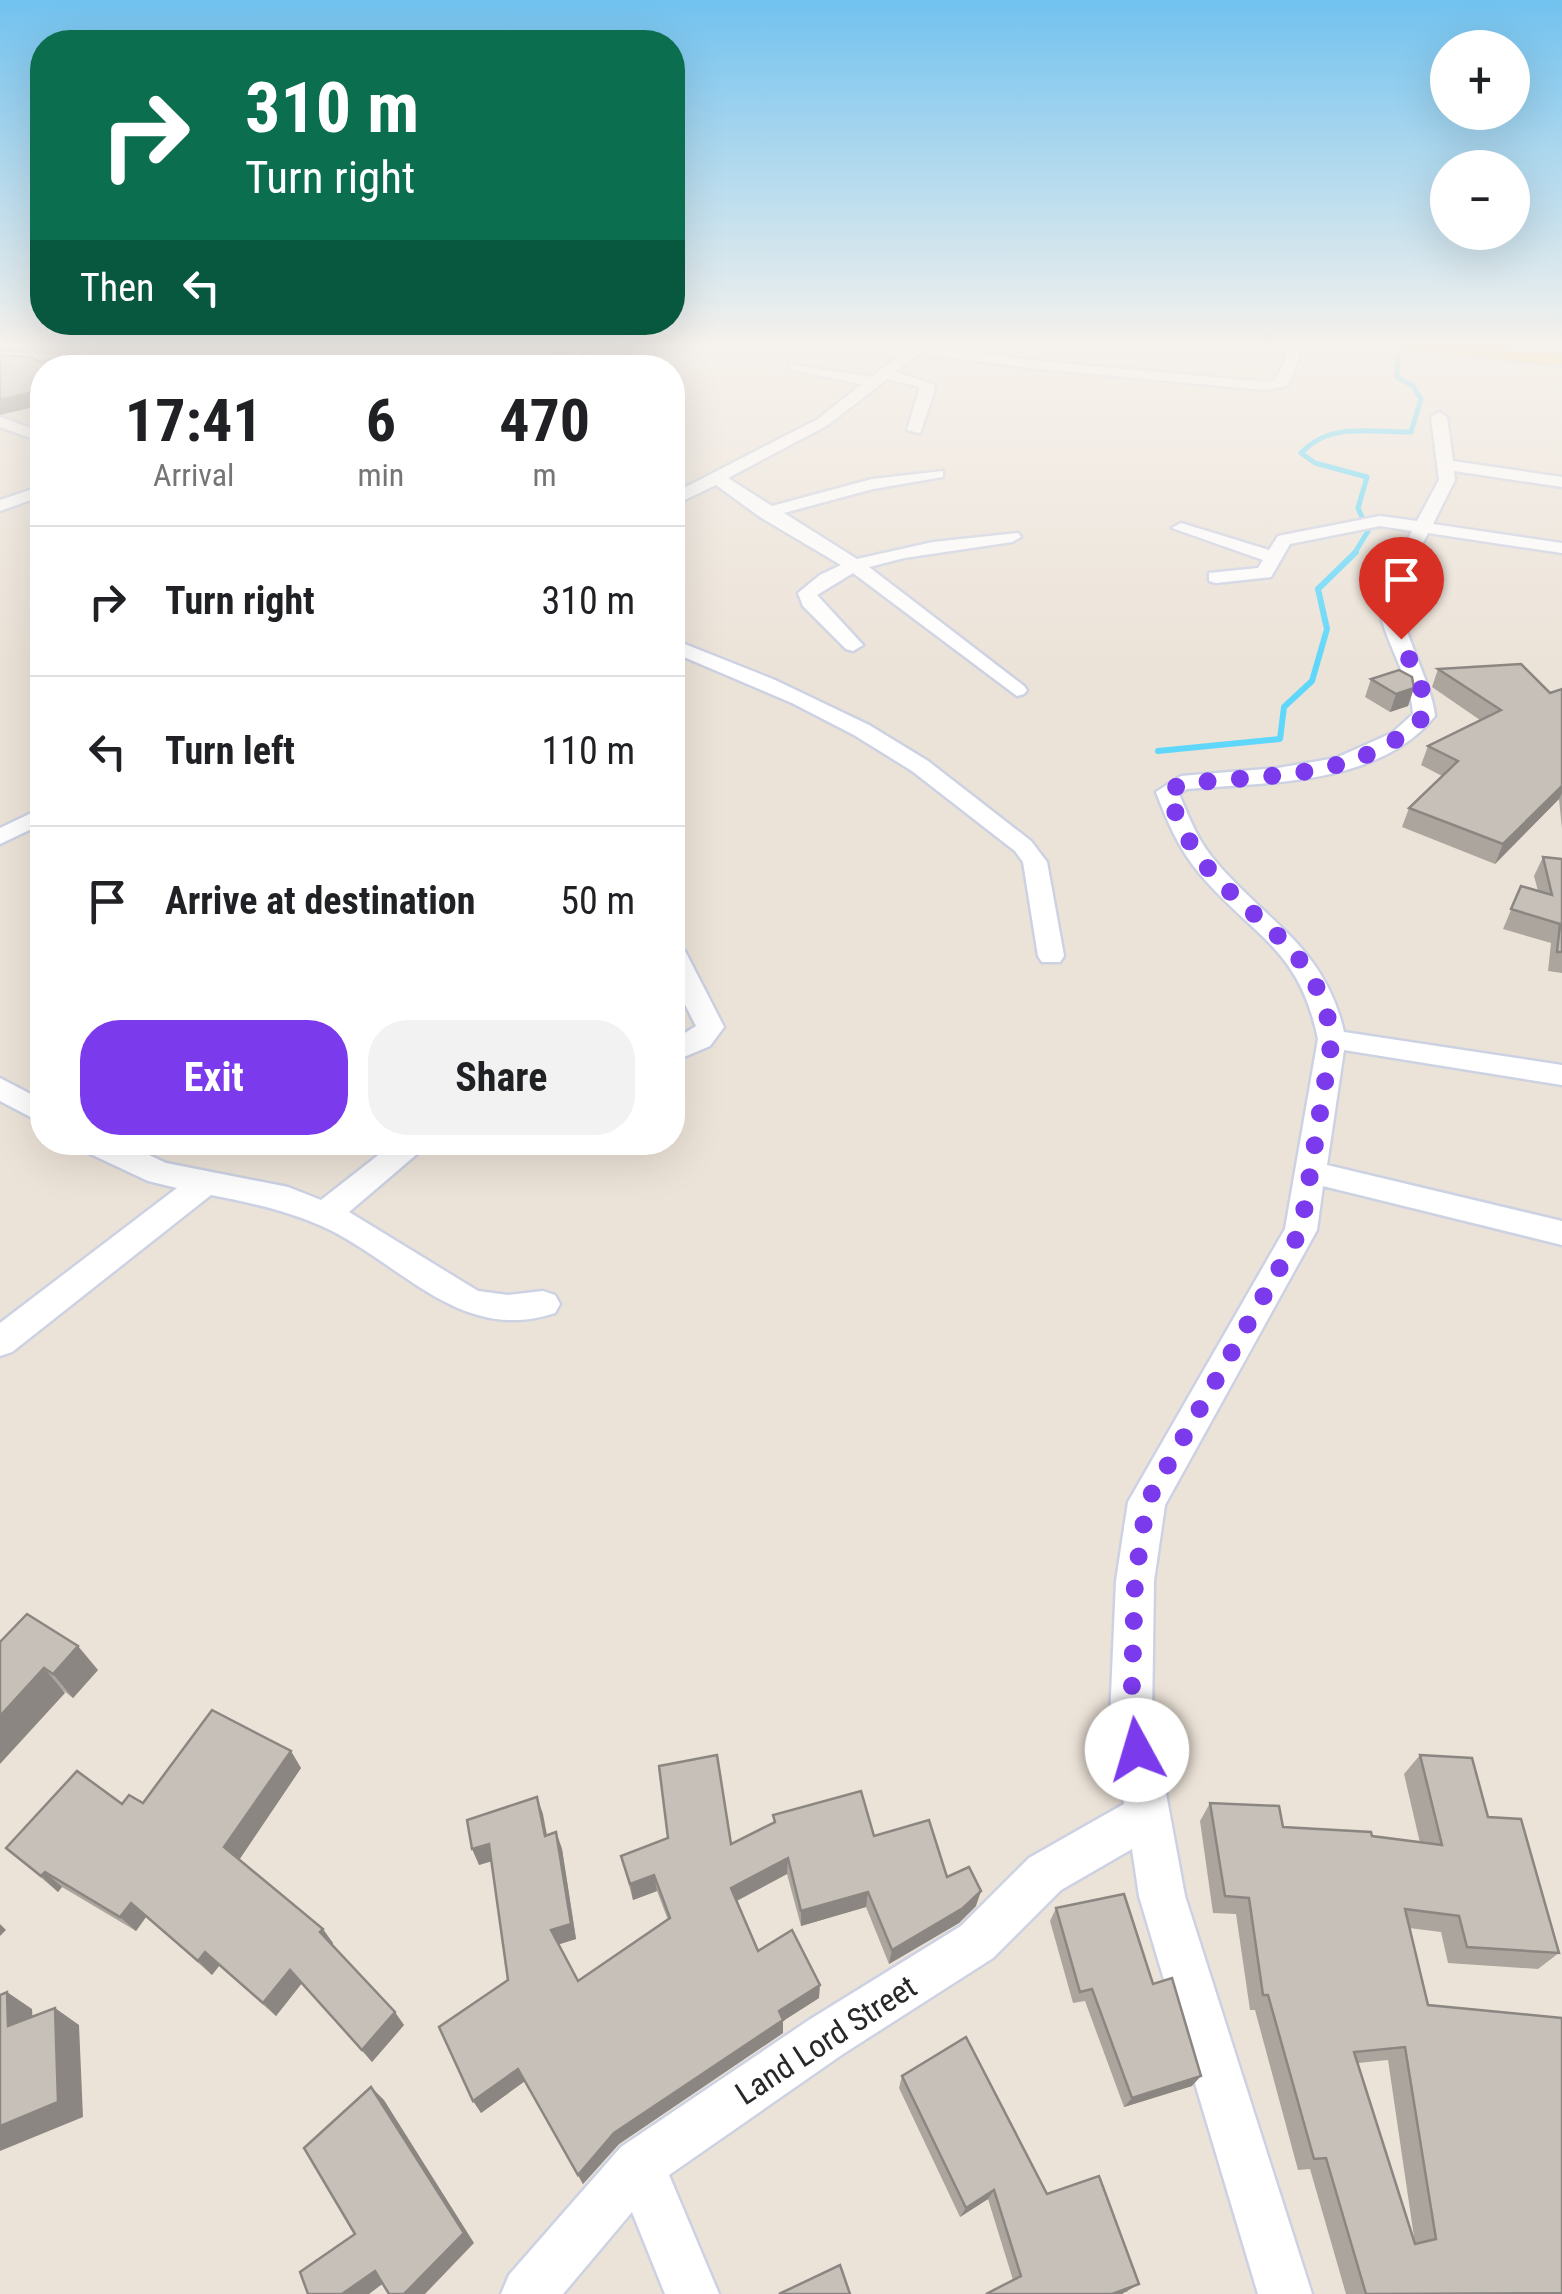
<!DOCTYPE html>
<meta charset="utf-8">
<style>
:root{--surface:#fff;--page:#f2f2f2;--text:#202124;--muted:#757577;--line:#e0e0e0;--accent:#7c3aed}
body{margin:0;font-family:"Roboto Condensed",sans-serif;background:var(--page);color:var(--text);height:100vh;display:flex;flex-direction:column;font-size:38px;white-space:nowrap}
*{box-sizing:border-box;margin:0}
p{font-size:32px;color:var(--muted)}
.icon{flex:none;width:55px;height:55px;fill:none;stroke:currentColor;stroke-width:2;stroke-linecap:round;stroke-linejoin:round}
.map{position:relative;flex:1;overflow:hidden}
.side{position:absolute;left:30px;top:355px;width:655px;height:800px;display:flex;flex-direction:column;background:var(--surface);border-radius:40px;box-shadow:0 10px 40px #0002}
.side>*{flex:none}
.top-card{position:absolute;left:30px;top:30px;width:655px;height:305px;border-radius:40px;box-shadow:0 10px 40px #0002;background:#0b6e4f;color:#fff;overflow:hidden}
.controls{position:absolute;left:1430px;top:30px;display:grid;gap:20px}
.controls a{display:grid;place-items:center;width:100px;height:100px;border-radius:50%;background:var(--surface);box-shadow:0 10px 40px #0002;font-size:50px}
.pin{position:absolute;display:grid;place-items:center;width:85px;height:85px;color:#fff;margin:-102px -42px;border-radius:50% 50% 50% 0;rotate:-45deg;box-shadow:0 0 10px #0007}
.pin .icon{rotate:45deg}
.me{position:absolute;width:110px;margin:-55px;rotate:354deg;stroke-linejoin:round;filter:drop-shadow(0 0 8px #0008)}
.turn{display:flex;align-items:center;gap:35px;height:210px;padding:0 50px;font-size:45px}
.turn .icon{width:130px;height:130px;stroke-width:2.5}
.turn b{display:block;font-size:70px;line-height:85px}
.then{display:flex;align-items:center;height:95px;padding:0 50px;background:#0003;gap:20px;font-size:38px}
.eta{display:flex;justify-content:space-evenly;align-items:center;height:170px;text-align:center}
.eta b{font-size:60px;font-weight:700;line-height:70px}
.button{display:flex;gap:20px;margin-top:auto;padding:20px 50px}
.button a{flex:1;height:115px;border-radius:40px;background:var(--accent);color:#fff;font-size:40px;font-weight:700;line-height:115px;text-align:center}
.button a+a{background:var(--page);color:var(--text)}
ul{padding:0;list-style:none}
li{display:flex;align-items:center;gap:30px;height:150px;padding:0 50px;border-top:2px solid var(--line)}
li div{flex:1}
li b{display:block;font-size:38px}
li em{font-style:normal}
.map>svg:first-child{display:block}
</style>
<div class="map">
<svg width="1562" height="2294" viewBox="0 0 1562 2294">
<rect width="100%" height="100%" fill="#ece3d8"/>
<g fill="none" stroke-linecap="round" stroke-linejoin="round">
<!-- stream-far1 -->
<path stroke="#5fd7fa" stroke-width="5" d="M1354,554L1368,531L1358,508L1367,477L1315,463L1301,453C1331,421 1372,433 1411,432L1421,399L1413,386L1397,377L1398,342"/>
<!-- stream -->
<path stroke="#5fd7fa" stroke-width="6" d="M1158,751L1280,739L1284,707L1312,681L1327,629L1318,589L1356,552"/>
<!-- minor casing -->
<g stroke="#cdd2e3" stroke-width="5">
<g id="minor">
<path d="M827,342L908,349L917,342H932L929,346L1028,360L1265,382L1276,380L1286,357L1282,342H1296L1300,357L1287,386L1265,390L1028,368L920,353L895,372L933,384L935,390L920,433L907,430L920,387L887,379L828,425L728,478L772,506L872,479L943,471V477L873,489L784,513L857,559L933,542L1018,533L1021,537L1012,542L904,558L869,567L1024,686L1027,690L1024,694L1017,696L853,573L817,595L863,645L853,651L846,649L803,606L798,593L820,575L841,565L760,517L716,485L672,506V494L818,419L862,384L790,370V364L871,377L899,356Z"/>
<path d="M1439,412L1447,417L1453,461L1562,477V487L1454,471L1455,480L1433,524L1562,543V553L1428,533C1419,551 1407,570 1400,589C1392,614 1432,681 1435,716C1378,786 1268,782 1187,789L1179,794C1189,818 1199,843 1216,862C1267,922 1325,948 1344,1032L1562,1065V1085L1344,1050L1327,1165L1562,1221V1245L1323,1186L1317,1230L1165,1505L1154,1581L1152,1718L1185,1896L1312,2294H1258L1139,1896L1132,1849L1061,1890L993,1958L843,2054L669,2175L719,2294H665L632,2212L563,2294H501L509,2275L621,2147L809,2020L961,1926L1029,1858L1124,1804L1110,1718L1116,1581L1128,1502L1285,1229L1318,1039C1299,947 1254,938 1199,873C1179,849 1167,821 1156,792L1181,776L1278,768L1336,758L1392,733L1413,714C1412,675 1374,628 1380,594C1383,574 1403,549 1412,531L1380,526L1290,544L1271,577L1216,583L1209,581V573L1258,568L1263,560L1172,528L1181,523L1269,550L1278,536L1380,516L1417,521L1439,480L1431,417Z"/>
<path d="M0,417L42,432V442L0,427Z"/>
<path d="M42,486V496L0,511V500Z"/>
<path d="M672,639L775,680L869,725L928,761L1031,841L1047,862L1064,956L1060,962H1042L1038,956L1023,862L1015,851L912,771L854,735L792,703L672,652Z"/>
<path d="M42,808V824L0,844V828Z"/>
<path d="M672,943L685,951L724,1027L710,1046L672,1062V1041L696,1026L672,979Z"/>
<path d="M0,1078L42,1100V1123L0,1101Z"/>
<path d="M78,1142H121L166,1163L288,1187L321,1200L395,1142H431L349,1212L478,1291L508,1295L543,1291L555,1295L560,1304L555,1313C462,1344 404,1266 328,1229C290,1211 252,1203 211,1195L12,1352L0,1356V1323L177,1188L148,1181L82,1150Z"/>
</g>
</g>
<!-- major casing -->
<g stroke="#c7c7c7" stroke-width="5">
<path id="major" d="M1368,342H1435L1562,353V365L1377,347Z"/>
</g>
<!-- minor -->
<use href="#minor" fill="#fff" fill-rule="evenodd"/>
<!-- major -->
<use href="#major" fill="#fecd4b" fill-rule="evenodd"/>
</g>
<!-- wall -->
<g fill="#aba59e" fill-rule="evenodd">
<path d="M0,342H94L58,355L0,352Z"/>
<path d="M1438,669L1550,693L1562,689V829L1559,799L1495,864L1402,827L1409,808L1442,776L1421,765L1428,746L1480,720L1432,687Z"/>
<path d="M1371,679L1414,688L1408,706L1390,712L1365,697Z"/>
<path d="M1543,857L1562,859V973L1548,971L1551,943L1503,929L1521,886L1538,891L1534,876Z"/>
<path d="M0,1642L98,1670L73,1698Z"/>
<path d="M1420,1755L1488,1817L1559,1953L1538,1969L1448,1963L1441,1932L1409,1928L1428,2005L1562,2018V2294H1346L1310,2169L1298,2170L1255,2010H1250L1236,1914L1213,1913L1200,1821L1210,1803L1283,1827L1420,1843L1404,1774ZM1388,2060L1415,2244L1358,2063Z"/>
<path d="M301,1768L239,1860L333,1943L332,1945L404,2025L372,2062L302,1983L276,2016L219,1966L212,1975L146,1917L136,1931L62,1887L58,1892L6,1848L122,1804L143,1803Z"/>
<path d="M537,1797L547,1835L556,1832L562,1849L576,1939L559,1944L578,1981L668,1920L657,1891L633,1900L621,1856L731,1844L774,1822L773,1815L874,1836L947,1877L976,1906L959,1923L889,1964L866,1907L801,1926L787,1874L737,1901L758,1951L819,1998L783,2021V2033L619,2144L583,2184L525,2081L481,2113L508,1980L491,1861L479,1865Z"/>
<path d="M1056,1908L1153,1984L1192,2086L1124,2107L1085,2001L1073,2003L1050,1921Z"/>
<path d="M902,2076L1047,2194L1128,2292L1013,2280L988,2199L960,2217L899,2088Z"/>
</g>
<!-- shaded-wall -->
<g fill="#8b8681">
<path d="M56,342H94L58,355L54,343Z"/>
<path d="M572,342H595L550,367L549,354Z"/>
<path d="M625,342H641L624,356L630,352L631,365L626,368H604L615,350Z"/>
<path d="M42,390V405L0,415V400Z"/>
<path d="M1414,688L1408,706L1390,712L1396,694Z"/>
<path d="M1562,786V793L1559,799L1495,864L1503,844Z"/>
<path d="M78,1646L98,1670L73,1698L53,1674Z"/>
<path d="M44,1668L65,1693L0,1764V1716Z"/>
<path d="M291,1751L301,1768L237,1863L224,1847Z"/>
<path d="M537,1797L543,1814L550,1852L545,1836Z"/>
<path d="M556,1832L562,1849L576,1939L557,1945L551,1930Z"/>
<path d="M489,1844L496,1860L479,1865L472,1849Z"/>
<path d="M788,1858L787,1874L732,1903L731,1888Z"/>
<path d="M45,1872L62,1887L58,1892L41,1876Z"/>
<path d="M654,1875L657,1891L633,1900L630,1884Z"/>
<path d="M981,1891L976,1906L959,1923L889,1964L892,1950Z"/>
<path d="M868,1892L866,1907L801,1926V1911Z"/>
<path d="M131,1903L146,1917L136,1931L120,1917Z"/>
<path d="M0,1924L6,1930L0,1936Z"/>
<path d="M323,1929L333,1943L331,1946L320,1932Z"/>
<path d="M205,1952L219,1966L212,1975L198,1961Z"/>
<path d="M290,1970L302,1983L276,2016L263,2003Z"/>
<path d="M820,1985L819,1998L783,2021V2033L619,2144L583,2184L578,2175L614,2133L779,2011Z"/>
<path d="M7,1992L32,2009L34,2043L8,2026Z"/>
<path d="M55,2008L79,2025L83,2117L0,2151V2126Z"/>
<path d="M395,2012L404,2025L372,2062L362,2050Z"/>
<path d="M518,2069L525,2081L481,2113L473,2101Z"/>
<path d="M1201,2076L1192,2086L1124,2107L1132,2098Z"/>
<path d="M371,2087L384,2100L474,2243L425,2294H404Z"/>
<path d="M994,2190L988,2199L960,2217L966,2208Z"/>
<path d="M375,2271L389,2279L369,2294H342Z"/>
<path d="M1139,2284L1122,2294H1112Z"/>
</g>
<!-- building -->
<g fill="#c7c0b8" stroke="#8b8681" stroke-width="2.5" fill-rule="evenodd">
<path d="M103,342H572L549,354L553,359L574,358L604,342H625L615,350L630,352L604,368H42V390L0,400V355L32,357L40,362L91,349Z"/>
<path d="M1521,664L1550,693L1562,689V786L1503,844L1409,808L1458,761L1428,746L1501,710L1438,669Z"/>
<path d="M1399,670L1412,677L1414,688L1396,694L1371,679Z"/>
<path d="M1543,857L1562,859V952H1557L1560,924L1511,909L1521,886L1552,895Z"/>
<path d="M27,1614L78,1646L53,1674L44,1668L0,1716V1642Z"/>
<path d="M212,1710L291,1751L224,1847L323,1929L320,1932L395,2012L362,2050L290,1970L263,2003L205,1952L198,1961L131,1903L120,1917L45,1872L41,1876L6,1848L77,1771L122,1804L129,1795L143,1803Z"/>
<path d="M717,1755L731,1844L775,1822L773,1815L861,1791L874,1836L929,1820L947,1877L969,1867L981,1891L963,1908L892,1950L868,1892L801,1911L788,1858L731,1888L758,1951L792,1930L820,1985L779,2011L783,2020L614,2133L578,2175L518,2069L473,2101L439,2027L508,1980L489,1844L472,1849L467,1820L537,1797L545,1836L556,1832L571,1924L551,1930L578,1981L670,1918L654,1875L630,1884L621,1856L668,1838L659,1766Z"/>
<path d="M1420,1755L1472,1758L1488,1817L1521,1819L1559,1953L1467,1947L1459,1916L1405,1909L1428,2005L1562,2018V2293L1366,2294L1326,2158L1314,2159L1268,1995H1263L1249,1898L1225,1896L1210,1803L1279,1806L1283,1827L1371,1832L1372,1836L1442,1845ZM1405,2047L1436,2239L1415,2244L1354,2052Z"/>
<path d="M1124,1894L1153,1984L1172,1978L1201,2076L1132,2098L1092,1989L1080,1992L1056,1908Z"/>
<path d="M7,1992L8,2026L55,2008L58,2102L0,2126V1995Z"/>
<path d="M966,2037L1047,2194L1099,2176L1139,2284L1112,2294H986L1021,2276L994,2190L966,2208L902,2076Z"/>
<path d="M371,2087L464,2233L404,2294H389L375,2271L342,2294H308L300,2272L355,2234L304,2148Z"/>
<path d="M840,2265L850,2294H779Z"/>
</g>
<!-- sky -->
<linearGradient id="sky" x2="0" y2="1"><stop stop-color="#71c2ef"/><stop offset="0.52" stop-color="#f6f2ed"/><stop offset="1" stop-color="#f6f2ed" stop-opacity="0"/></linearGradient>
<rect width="1562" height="663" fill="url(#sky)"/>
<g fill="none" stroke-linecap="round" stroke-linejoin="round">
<!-- route -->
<path stroke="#7c3aed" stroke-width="18" stroke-dasharray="0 32.4" d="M1137,1750L1131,1718L1135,1580L1147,1502L1301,1230L1332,1039C1318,947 1260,930 1207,867C1188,844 1178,819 1167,792L1181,784C1263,774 1363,781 1424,716V695L1401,639"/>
</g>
<g text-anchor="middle" stroke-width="8" stroke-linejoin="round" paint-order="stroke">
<!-- near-street labels -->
<g font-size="32" fill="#282828" stroke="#fff">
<text transform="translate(826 2040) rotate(-33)" y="11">Land Lord Street</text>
</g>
</g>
</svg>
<div class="controls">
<a>+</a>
<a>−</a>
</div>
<div class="pin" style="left:1401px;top:639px;background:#d93025"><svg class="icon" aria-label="arrive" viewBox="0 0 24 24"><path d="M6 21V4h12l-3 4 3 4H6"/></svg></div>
<svg class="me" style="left:1137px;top:1750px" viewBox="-20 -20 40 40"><circle r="19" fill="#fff"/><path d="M0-13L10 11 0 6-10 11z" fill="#7c3aed"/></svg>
<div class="top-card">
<div class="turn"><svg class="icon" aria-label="right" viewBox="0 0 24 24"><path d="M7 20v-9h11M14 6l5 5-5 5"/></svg><div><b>310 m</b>Turn right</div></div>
<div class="then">Then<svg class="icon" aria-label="left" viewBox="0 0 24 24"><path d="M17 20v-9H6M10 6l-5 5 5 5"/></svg></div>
</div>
<section class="side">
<div class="eta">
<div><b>17:41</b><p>Arrival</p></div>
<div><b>6</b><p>min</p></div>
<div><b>470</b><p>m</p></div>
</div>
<ul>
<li><svg class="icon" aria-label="right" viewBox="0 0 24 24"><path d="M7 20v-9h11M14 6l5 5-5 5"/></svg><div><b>Turn right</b></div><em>310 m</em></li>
<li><svg class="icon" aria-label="left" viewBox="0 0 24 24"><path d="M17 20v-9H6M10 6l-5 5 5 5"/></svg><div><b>Turn left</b></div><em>110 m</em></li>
<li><svg class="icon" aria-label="arrive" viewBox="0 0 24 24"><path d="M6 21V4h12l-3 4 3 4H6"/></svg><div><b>Arrive at destination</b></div><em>50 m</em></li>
</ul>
<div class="button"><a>Exit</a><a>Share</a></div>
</section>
</div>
